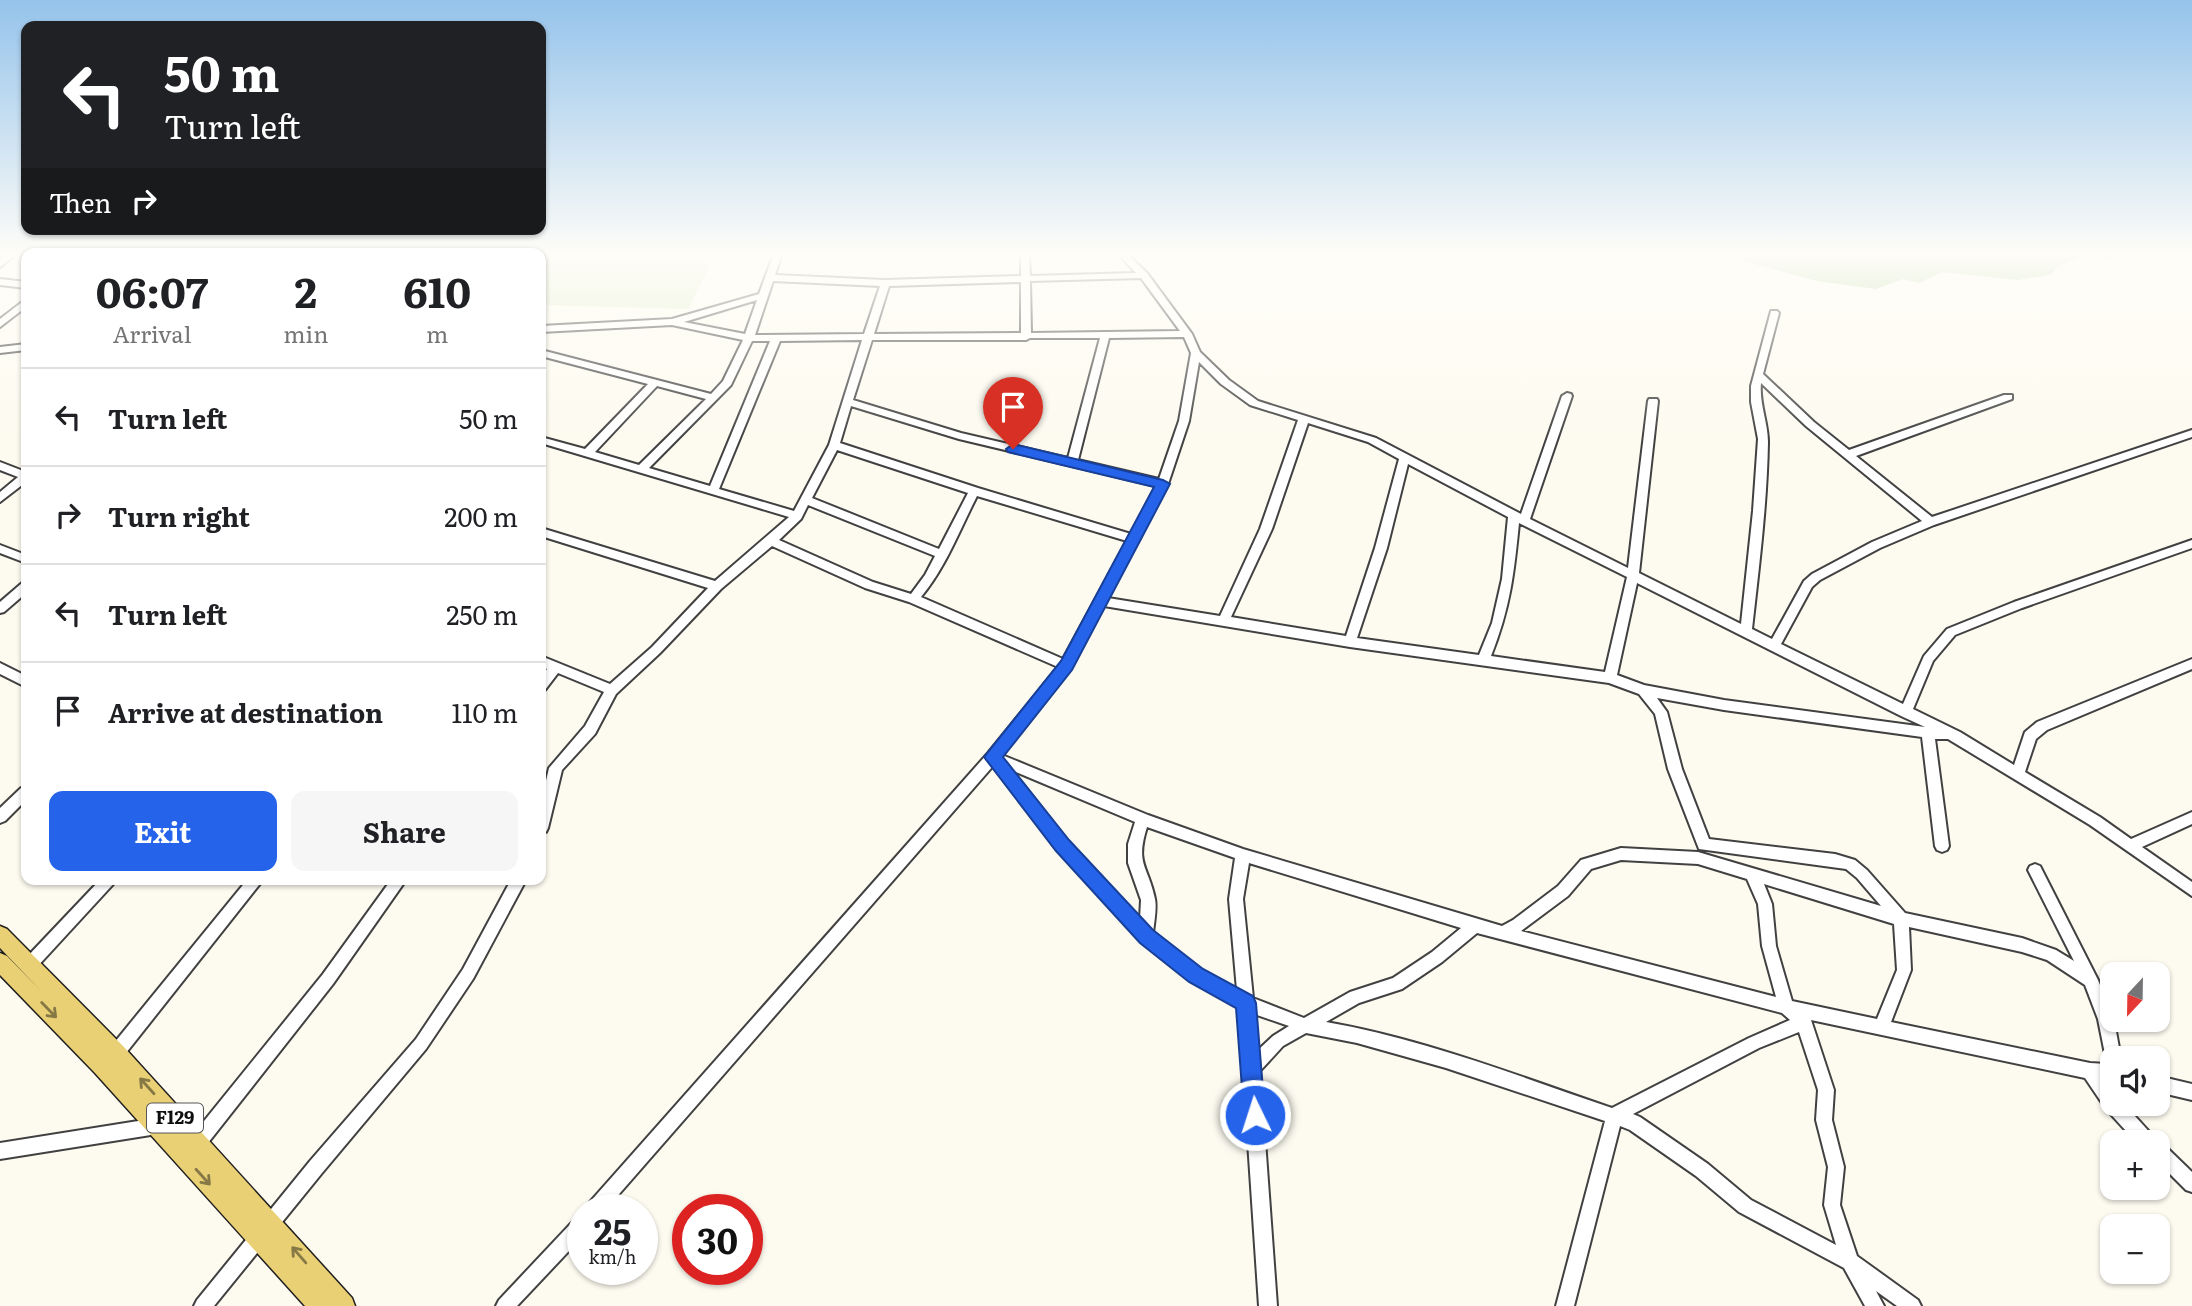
<!DOCTYPE html>
<meta charset="utf-8">
<style>
:root{--surface:#fff;--page:#f6f6f6;--text:#202124;--muted:#757577;--line:#e0e0e0;--accent:#2563eb}
body{margin:0;font-family:Literata,serif;background:var(--page);color:var(--text);height:100vh;display:flex;flex-direction:column;font-size:26px;white-space:nowrap}
*{box-sizing:border-box;margin:0}
p{font-size:23px;color:var(--muted)}
.icon{flex:none;width:38px;height:38px;fill:none;stroke:currentColor;stroke-width:2;stroke-linecap:round;stroke-linejoin:round}
.map{position:relative;flex:1;overflow:hidden}
.side{position:absolute;left:21px;top:248px;width:525px;height:637px;display:flex;flex-direction:column;background:var(--surface);border-radius:14px;box-shadow:0 2px 5px #0004}
.side>*{flex:none}
.top-card{position:absolute;left:21px;top:21px;width:525px;height:214px;border-radius:14px;box-shadow:0 2px 5px #0004;background:#202124;color:#fff;overflow:hidden}
.needle{width:46px;rotate:202deg}
.fabs{position:absolute;left:2100px;top:962px;display:grid;gap:14px}
.fabs a{display:grid;place-items:center;width:70px;height:70px;border-radius:14px;background:var(--surface);box-shadow:0 2px 5px #0004;font-size:35px}
.speed{position:absolute;left:567px;top:1194px;display:flex;gap:14px;font-size:35px;font-weight:700;text-align:center}
.speed>*{display:grid;place-content:center;width:91px;height:91px;border-radius:50%;background:var(--surface);box-shadow:0 2px 5px #0004;line-height:1}
.speed small{font-size:18px;font-weight:400}
.speed .limit{border:10px solid #d22;background:#fff;color:#111}
.pin{position:absolute;display:grid;place-items:center;width:60px;height:60px;color:#fff;margin:-72px -30px;border-radius:50% 50% 50% 0;rotate:-45deg;box-shadow:0 0 7px #0007}
.pin .icon{rotate:45deg}
.me{position:absolute;width:77px;margin:-38px;rotate:356deg;stroke-linejoin:round;filter:drop-shadow(0 0 5px #0008)}
.turn{display:flex;align-items:center;gap:24px;height:147px;padding:0 28px;font-size:32px}
.turn .icon{width:91px;height:91px;stroke-width:2.5}
.turn b{display:block;font-size:49px;line-height:60px}
.then{display:flex;align-items:center;height:66px;padding:0 28px;background:#0003;gap:14px;font-size:26px}
.eta{display:flex;justify-content:space-evenly;align-items:center;height:119px;text-align:center}
.eta b{font-size:42px;font-weight:700;line-height:49px}
.cta{display:flex;gap:14px;margin-top:auto;padding:14px 28px}
.cta a{flex:1;height:80px;border-radius:14px;background:var(--accent);color:#fff;font-size:28px;font-weight:700;line-height:80px;text-align:center}
.cta a+a{background:var(--page);color:var(--text)}
ul{padding:0;list-style:none}
li{display:flex;align-items:center;gap:21px;height:98px;padding:0 28px;border-top:2px solid var(--line)}
li div{flex:1}
li b{display:block;font-size:26px}
li em{font-style:normal}
.map>svg:first-child{display:block}
</style>
<div class="map">
<svg width="2192" height="1306" viewBox="0 0 2192 1306">
<rect width="100%" height="100%" fill="#fdfbf0"/>
<!-- forest -->
<path fill="#b5d49e" d="M1740,256H2113L2114,260L2083,257L2059,266L2050,275L2017,280L1942,272L1919,283L1903,279L1876,289L1817,281L1736,259Z"/>
<!-- pitch -->
<path fill="#e1edce" d="M541,256H715L688,309L541,305Z"/>
<g fill="none" stroke-linecap="round" stroke-linejoin="round">
<!-- minor casing -->
<g stroke="#414141" stroke-width="4">
<g id="minor">
<path d="M4,256H14L0,267V260Z"/>
<path d="M773,256H781L775,275L885,280L1021,276V256H1029L1030,276L1136,273L1120,256H1129L1147,273L1192,334L1200,352L1229,380L1258,401L1376,438L1521,514L1562,396L1567,393L1571,394L1572,396L1530,519L1628,568L1648,401L1649,399H1657L1658,401L1639,573L1741,624L1753,511L1758,439L1751,402V386L1771,311H1777L1779,313L1763,374L1814,422L1849,450L2004,395H2012V399L1856,456L1932,517L2192,430V437L1934,525L1880,548L1820,580L1812,587L1781,644L1903,704L1924,656L1947,629L2014,602L2192,540V548L2022,608L1955,635L1933,661L1913,709L1960,732L2014,765L2025,732L2037,722L2192,659V669L2047,730L2036,739L2025,772L2100,817L2131,839L2192,812V824L2142,847L2192,882V896L2090,825L1948,739H1935L1949,846L1947,850L1942,852L1937,850L1935,846L1922,737L1724,710L1657,698L1667,712L1682,769L1709,839L1835,854L1855,860L1867,870L1905,913L2022,938L2056,950L2074,961L2028,870L2030,866L2035,864L2040,866L2098,980L2114,1020L2121,1059H2112V1080H2105L2112,1090V1104H2124L2154,1137L2156,1143H2137L2106,1109L2085,1078L1811,1020L1834,1090L1832,1120L1844,1167L1840,1205L1857,1256L1918,1300L1921,1306H1897L1876,1291L1884,1306H1865L1844,1268L1739,1212L1696,1176L1630,1130L1620,1126L1574,1306H1556L1605,1121L1446,1068L1357,1043L1306,1033L1283,1046L1260,1071L1277,1306H1259L1239,1007L1191,981L1141,941L1058,850L993,766L606,1209H587L589,1203L988,753L1058,667L909,602L865,588L772,546L721,589L660,653L616,694L595,734L562,770L548,828L546,832L541,834V802L549,768L585,726L604,692L558,673L545,690L541,691V677L547,669L541,666V656L610,684L652,647L708,588L541,536V528L715,581L789,517L541,443V437L585,449L648,384L541,356V350L711,394L723,381L743,340L672,325L541,332V326L672,319L759,294ZM1141,278L1180,331L1031,333L1030,281ZM773,281L880,286L864,334L755,335ZM1021,282V333L874,334L889,286ZM757,300L745,334L684,322ZM1184,337L1191,353L1179,421L1159,479L1078,460L1109,338ZM1030,338H1100L1068,458L961,433L853,400L872,340H1026ZM862,340L829,445L794,511L719,489L780,341ZM752,341H770L710,486L649,468L731,385ZM1199,362L1221,384L1250,405L1298,420L1260,529L1220,616L1108,598L1168,484L1189,421ZM1761,383L1806,426L1922,521L1872,542L1812,574L1804,581L1772,639L1752,629C1759,567 1767,504 1768,442C1768,422 1759,404 1761,383ZM657,386L706,399L639,465L595,452ZM851,406L959,439L1156,486L1131,534L978,488L840,443ZM1308,423L1368,442L1399,459L1375,548L1346,636L1231,617L1272,529ZM837,450L968,493L939,549L812,498ZM1408,464L1508,517L1502,579L1492,623L1479,655L1357,638L1387,548ZM977,496L1127,541L1063,659L921,597C946,567 959,531 977,496ZM808,505L935,556L925,575L911,594L873,582L779,540L801,519ZM1519,523L1627,577L1605,672L1491,656C1510,608 1514,574 1519,523ZM1637,583L1901,716L1925,727L1724,700L1644,685L1617,675ZM1104,606L1350,647L1609,683L1639,694L1655,714L1668,769L1699,849L1846,869L1857,878L1881,906L1698,852L1621,848L1581,860L1558,886L1513,920L1502,926L1243,849L1148,815L1002,755L1070,668ZM1011,770L1135,822L1128,844V863L1141,900L1140,919L1068,842ZM1147,827L1235,858L1229,899L1237,990L1201,971L1153,933C1154,922 1157,909 1155,899C1148,865 1135,865 1147,827ZM1621,860L1698,864L1747,879L1758,904L1762,946L1776,997L1521,931L1568,896L1591,869ZM1249,863L1461,928L1432,952L1393,978L1350,992L1304,1018L1253,998L1243,899ZM1764,884L1894,924L1897,970L1877,1019L1792,1001L1776,946L1772,904ZM1909,927L2022,952L2047,960L2085,985L2098,1019L2107,1064L2090,1063L1891,1022L1911,970ZM1477,933L1782,1013L1790,1020L1749,1038L1612,1108C1518,1076 1424,1039 1326,1022L1359,1003L1402,989L1442,962ZM1254,1014L1289,1026L1273,1036L1258,1050ZM1799,1032L1818,1090L1816,1120L1828,1167L1824,1205L1836,1245L1751,1200L1708,1164L1640,1117L1633,1114L1759,1048Z"/>
<path d="M0,279L26,282V288L0,285Z"/>
<path d="M26,299V307L0,327V319Z"/>
<path d="M26,344V350L0,353V347Z"/>
<path d="M0,462L26,472V482L0,502V492L18,477L0,470Z"/>
<path d="M0,545L26,555V563L0,553Z"/>
<path d="M26,582V593L4,612L0,613V602L22,583Z"/>
<path d="M0,663L26,676V687L0,674Z"/>
<path d="M26,786V800L5,821L0,823V808L21,788Z"/>
<path d="M100,880H117L36,968L31,970L26,968L24,963L26,958Z"/>
<path d="M247,880H263L122,1058L116,1061L110,1058L108,1053L110,1048Z"/>
<path d="M391,880H406L333,984L204,1148L198,1150L192,1148L190,1142L192,1136L323,974Z"/>
<path d="M511,880H526L473,979L426,1049L322,1173L214,1306H194L197,1300L310,1161L416,1039L463,969Z"/>
<path d="M2158,1076L2192,1084V1100L2158,1092Z"/>
<path d="M157,1118L163,1120L165,1126L163,1132L157,1134L0,1159V1143Z"/>
<path d="M2158,1143L2164,1145L2192,1172V1192L2186,1190L2158,1162Z"/>
<path d="M583,1215V1236L517,1306H496L499,1300L577,1217Z"/>
</g>
</g>
<!-- major casing -->
<g stroke="#1f1f1f" stroke-width="3">
<path id="major" d="M0,926L7,929L123,1046L352,1298L355,1306H305L95,1073L0,975V953L7,956L42,992L0,948Z"/>
</g>
<!-- minor -->
<use href="#minor" fill="#fff" fill-rule="evenodd"/>
<!-- major -->
<use href="#major" fill="#ead074" fill-rule="evenodd"/>
</g>
<!-- one-way arrows -->
<defs><path id="oneway-shaft" d="M-6 0H5M1.5-3L5.5 0L1.5 3" fill="none" stroke-width="1.6" stroke-linecap="round" stroke-linejoin="round" transform="scale(1.75)"/></defs>
<g stroke="#877946">
<use href="#oneway-shaft" transform="translate(49 1010) rotate(46)"/>
<use href="#oneway-shaft" transform="translate(147 1086) rotate(-132)"/>
<use href="#oneway-shaft" transform="translate(203 1177) rotate(48)"/>
<use href="#oneway-shaft" transform="translate(299 1255) rotate(-131)"/>
</g>
<!-- sky -->
<linearGradient id="sky" x2="0" y2="1"><stop stop-color="#95c3eb"/><stop offset="0.58" stop-color="#fefdf8"/><stop offset="1" stop-color="#fefdf8" stop-opacity="0"/></linearGradient>
<rect width="2192" height="439" fill="url(#sky)"/>
<!-- route -->
<path fill="#2563eb" stroke="#184099" stroke-width="2" d="M1013,444L1163,480L1170,484L1072,670L1003,757L1069,840L1153,930L1203,969L1253,996L1256,1003L1265,1115L1262,1123L1255,1126L1247,1123L1244,1115L1236,1008L1189,982L1140,943L1056,851L984,757L1061,661L1154,487L1008,452L1006,449Z"/>
<g text-anchor="middle" stroke-width="7" stroke-linejoin="round" paint-order="stroke">
<!-- shield labels -->
<rect fill="#fff" stroke="#565656" stroke-width="2" x="147" y="1103.5" width="56" height="29" rx="5"/>
<g font-size="18" font-weight="bold" fill="#0e0e0e">
<text x="175" y="1124">F129</text>
</g>
</g>
</svg>
<div class="fabs">
<a><svg class="needle" viewBox="-14 -14 28 28"><path d="M0-13l5 13h-10z" fill="#e53935"/><path d="M0 13l5-13h-10z" fill="#757577"/></svg></a>
<a><svg class="icon" aria-label="sound" viewBox="0 0 24 24"><path d="M4 9h4l5-4v14l-5-4H4zM17 9q2 3 0 6"/></svg></a>
<a>+</a>
<a>−</a>
</div>
<div class="speed"><div>25<small>km/h</small></div><div class="limit">30</div></div>
<div class="pin" style="left:1013px;top:449px;background:#d93025"><svg class="icon" aria-label="arrive" viewBox="0 0 24 24"><path d="M6 21V4h12l-3 4 3 4H6"/></svg></div>
<svg class="me" style="left:1255px;top:1115px" viewBox="-20 -20 40 40"><circle r="17" fill="#2563eb" stroke="#fff" stroke-width="3"/><path d="M0-11L8 9 0 5-8 9z" fill="#fff"/></svg>
<div class="top-card">
<div class="turn"><svg class="icon" aria-label="left" viewBox="0 0 24 24"><path d="M17 20v-9H6M10 6l-5 5 5 5"/></svg><div><b>50 m</b>Turn left</div></div>
<div class="then">Then<svg class="icon" aria-label="right" viewBox="0 0 24 24"><path d="M7 20v-9h11M14 6l5 5-5 5"/></svg></div>
</div>
<section class="side">
<div class="eta">
<div><b>06:07</b><p>Arrival</p></div>
<div><b>2</b><p>min</p></div>
<div><b>610</b><p>m</p></div>
</div>
<ul>
<li><svg class="icon" aria-label="left" viewBox="0 0 24 24"><path d="M17 20v-9H6M10 6l-5 5 5 5"/></svg><div><b>Turn left</b></div><em>50 m</em></li>
<li><svg class="icon" aria-label="right" viewBox="0 0 24 24"><path d="M7 20v-9h11M14 6l5 5-5 5"/></svg><div><b>Turn right</b></div><em>200 m</em></li>
<li><svg class="icon" aria-label="left" viewBox="0 0 24 24"><path d="M17 20v-9H6M10 6l-5 5 5 5"/></svg><div><b>Turn left</b></div><em>250 m</em></li>
<li><svg class="icon" aria-label="arrive" viewBox="0 0 24 24"><path d="M6 21V4h12l-3 4 3 4H6"/></svg><div><b>Arrive at destination</b></div><em>110 m</em></li>
</ul>
<div class="cta"><a>Exit</a><a>Share</a></div>
</section>
</div>
